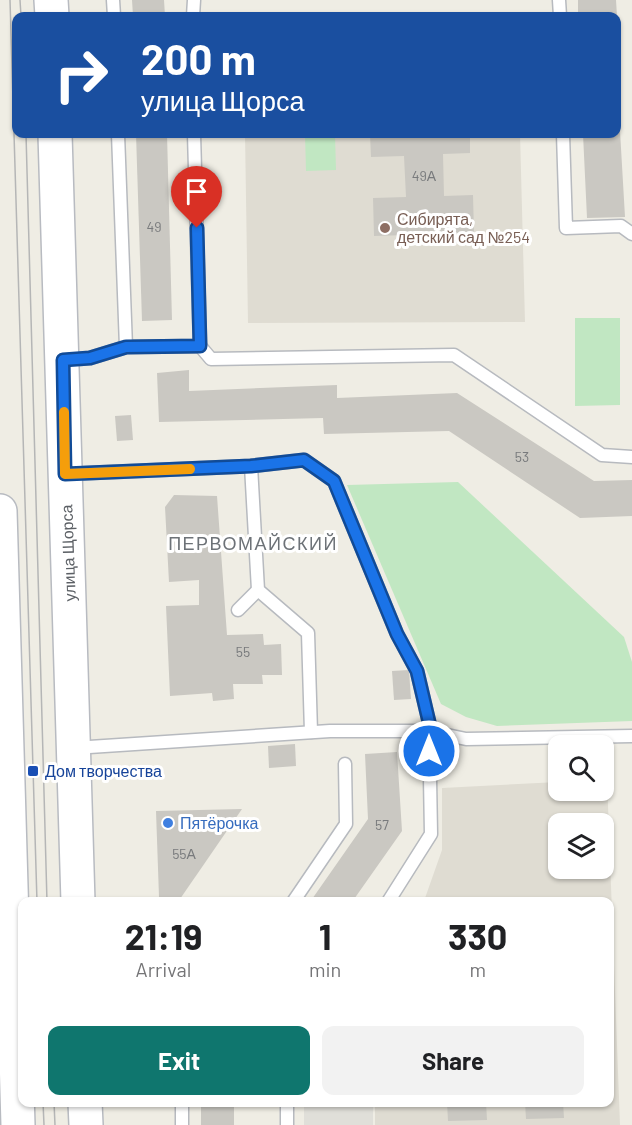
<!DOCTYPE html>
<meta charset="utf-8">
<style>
:root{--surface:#fff;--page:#f2f2f2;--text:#202124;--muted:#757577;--accent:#0f766e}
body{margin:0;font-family:Barlow,sans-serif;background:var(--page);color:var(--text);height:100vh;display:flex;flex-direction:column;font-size:22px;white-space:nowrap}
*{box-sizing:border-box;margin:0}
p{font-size:20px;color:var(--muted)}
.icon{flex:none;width:33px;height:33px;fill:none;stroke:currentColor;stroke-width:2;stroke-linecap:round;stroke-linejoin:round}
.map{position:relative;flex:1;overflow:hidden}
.sheet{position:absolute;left:18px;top:897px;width:596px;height:210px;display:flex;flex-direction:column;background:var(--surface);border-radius:12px;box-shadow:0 2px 4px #0004}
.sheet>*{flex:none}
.hud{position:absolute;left:12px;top:12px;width:609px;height:126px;border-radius:12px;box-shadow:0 2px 4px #0004;background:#1a4fa0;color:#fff;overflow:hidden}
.controls{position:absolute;left:548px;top:735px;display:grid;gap:12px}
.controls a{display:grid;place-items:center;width:66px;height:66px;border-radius:12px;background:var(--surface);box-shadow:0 2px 4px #0004;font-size:30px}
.pin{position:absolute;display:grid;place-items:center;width:51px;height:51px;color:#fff;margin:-62px -26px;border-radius:50% 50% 50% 0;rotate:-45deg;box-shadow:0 0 6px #0007}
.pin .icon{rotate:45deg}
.me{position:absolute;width:66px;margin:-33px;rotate:0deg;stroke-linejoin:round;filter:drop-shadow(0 0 4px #0008)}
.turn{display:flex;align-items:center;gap:21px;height:126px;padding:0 30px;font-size:27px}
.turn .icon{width:78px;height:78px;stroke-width:2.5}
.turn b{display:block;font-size:42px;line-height:51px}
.eta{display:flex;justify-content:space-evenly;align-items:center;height:102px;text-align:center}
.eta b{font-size:36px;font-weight:700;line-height:42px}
.cta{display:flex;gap:12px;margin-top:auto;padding:12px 30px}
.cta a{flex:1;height:69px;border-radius:12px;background:var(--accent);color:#fff;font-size:24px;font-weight:700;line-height:69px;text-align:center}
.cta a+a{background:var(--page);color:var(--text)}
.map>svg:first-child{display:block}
</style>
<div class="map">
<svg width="632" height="1125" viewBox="0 0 632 1125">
<rect width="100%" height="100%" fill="#efede4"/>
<!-- industrial -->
<rect fill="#e0dfd9" x="304" y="1103" width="69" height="22"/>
<!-- education -->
<g fill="#dfdcd2" fill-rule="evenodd">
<path d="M245,134H520L525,322L248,323Z"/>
<path d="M607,779L620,1125H375V1103L609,1102V902L424,901L442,850V788L558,782V790H603V780ZM558,824H603V868H558Z"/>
</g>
<!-- green -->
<g fill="#c1e7c2">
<path d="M305,134H335L336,170L306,171Z"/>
<path d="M575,318H620V405L575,406Z"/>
<path d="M458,482L624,637L632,662V721L497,726L466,717L441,704L347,485Z"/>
</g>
<!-- building -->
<g fill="#cac8c2">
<path d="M132,0H164L165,16H133Z"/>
<path d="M578,0H616L617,16H578Z"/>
<path d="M616,62L625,217L587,218L583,134H616Z"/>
<path d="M136,134H167L172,320L142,321Z"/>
<path d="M370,134H470V153L443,154L444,196L473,195L474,233L374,236L373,198L406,197L404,156L371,157Z"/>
<path d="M189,370V391L337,385V398L457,393L594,481L632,480V516L580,518L449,431L324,434L323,418L159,422L157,373Z"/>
<path d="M131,415L133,440L117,441L115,416Z"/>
<path d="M174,495L217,496L227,635L263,634L264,645L281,644L282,675H262L263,684H233L234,699L213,701L212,693L170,696L166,606L199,605V580L169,582L165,507Z"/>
<path d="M409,670L411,699L394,700L392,671Z"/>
<path d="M295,744L296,766L269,768L268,746Z"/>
<path d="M397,752L402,831L352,902H310L368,819L365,754Z"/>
<path d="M242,809L180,899L166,902L159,897L156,811Z"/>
<rect x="201" y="1102" width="33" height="23"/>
<path d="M447,1102H486L487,1120L448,1121Z"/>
<path d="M525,1102H563L564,1118L526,1119Z"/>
</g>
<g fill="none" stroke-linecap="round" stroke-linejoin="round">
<!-- service casing -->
<g stroke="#b7babf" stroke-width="15">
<g id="service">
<path d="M113,0L114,16"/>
<path d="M559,0L560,16"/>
<path d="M193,16L194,0"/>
<path d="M118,134L126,347"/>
<path d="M563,134L566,228L621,226L632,234"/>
<path d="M200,346L211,359L454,355L602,455L632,457"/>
<path d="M64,360L90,358L126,347L200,346L194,134"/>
<path d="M251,466L304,460L334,481L397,634L417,671L429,722L431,834L388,902"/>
<path d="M66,474L251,466L258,590L308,633L311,732"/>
<path d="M238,610L258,590"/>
<path d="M74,748L330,731H428L466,739L632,736"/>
<path d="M293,902L346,824L345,764"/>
<path d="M182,1102V1125"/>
<path d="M287,1125V1102"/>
</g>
</g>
<!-- secondary casing -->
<g stroke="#b8bbc1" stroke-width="36">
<g id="secondary">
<path d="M51,0L52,16"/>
<path d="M55,134L78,902"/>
<path d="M0,511L18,1125"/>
<path d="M85,1102L86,1125"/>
</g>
</g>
<!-- service -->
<use href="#service" stroke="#fff" stroke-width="12"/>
<!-- secondary -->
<use href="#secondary" stroke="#fff" stroke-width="33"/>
<!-- tram -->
<g stroke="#b5b6b6" stroke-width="1.5">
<path d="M10,0L37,902"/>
<path d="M20,0L21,16"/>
<path d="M26,134L47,902"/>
<path d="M43,1102L44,1125"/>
<path d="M54,1102L55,1125"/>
</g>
</g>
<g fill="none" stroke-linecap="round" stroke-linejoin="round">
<!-- route casing -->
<g stroke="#114b97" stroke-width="15">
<path id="route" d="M197,228L200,346L126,347L90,358L63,360L65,474L251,466L304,460L334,481L397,634L417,671L429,722V751"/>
</g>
<!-- route -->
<use href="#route" stroke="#1a73e8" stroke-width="10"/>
<!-- slow -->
<path stroke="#f59e0b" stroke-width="10" d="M64,412L65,474L190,469"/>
</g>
<!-- markers -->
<circle fill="#8d6e63" stroke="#fff" stroke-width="2" cx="385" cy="228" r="6"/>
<rect fill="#1a4fb4" stroke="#fff" stroke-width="2" x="27" y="765" width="12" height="12" rx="3"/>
<circle fill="#3f7fe0" stroke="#fff" stroke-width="2" cx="168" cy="823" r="6"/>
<g text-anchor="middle" stroke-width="6" stroke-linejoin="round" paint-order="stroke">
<!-- number labels -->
<g font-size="14" fill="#787a7c">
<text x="424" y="181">49А</text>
<text x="154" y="232">49</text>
<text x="522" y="462">53</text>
<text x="243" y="657">55</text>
<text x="382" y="830">57</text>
<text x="184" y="859">55А</text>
</g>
<!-- education labels -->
<g font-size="16" fill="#785e54" stroke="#fff" text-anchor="start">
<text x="397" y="225">Сибирята,<tspan x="397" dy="18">детский сад №254</tspan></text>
</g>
<!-- street labels -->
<g font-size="16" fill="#5c6065" stroke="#fff">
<text transform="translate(68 553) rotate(-92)" y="6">улица Щорса</text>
</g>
<!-- transit labels -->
<g font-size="16" fill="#164399" stroke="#fff" text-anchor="start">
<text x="45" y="777">Дом творчества</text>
</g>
<!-- shop labels -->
<g font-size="16" fill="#366cbe" stroke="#fff" text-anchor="start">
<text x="180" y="829">Пятёрочка</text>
</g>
<!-- neighbourhood labels -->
<g font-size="18" letter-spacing="1.5" fill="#6d7277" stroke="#fff">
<text x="253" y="550">ПЕРВОМАЙСКИЙ</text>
</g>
</g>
</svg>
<div class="controls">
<a><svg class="icon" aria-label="search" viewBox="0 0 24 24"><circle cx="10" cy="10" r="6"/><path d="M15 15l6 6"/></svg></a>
<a><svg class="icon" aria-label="layers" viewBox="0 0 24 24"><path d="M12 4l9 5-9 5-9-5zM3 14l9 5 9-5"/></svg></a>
</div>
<div class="pin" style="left:197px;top:228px;background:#d93025"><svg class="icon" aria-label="arrive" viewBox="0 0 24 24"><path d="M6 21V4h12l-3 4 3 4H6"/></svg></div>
<svg class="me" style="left:429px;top:751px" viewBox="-20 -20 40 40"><circle r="17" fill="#1a73e8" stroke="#fff" stroke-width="3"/><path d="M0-11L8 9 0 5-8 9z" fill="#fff"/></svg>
<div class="hud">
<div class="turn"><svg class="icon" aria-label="right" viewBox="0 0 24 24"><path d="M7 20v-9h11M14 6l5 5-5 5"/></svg><div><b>200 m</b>улица Щорса</div></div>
</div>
<section class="sheet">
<div class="eta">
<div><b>21:19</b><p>Arrival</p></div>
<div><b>1</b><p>min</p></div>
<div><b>330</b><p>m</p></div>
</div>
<div class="cta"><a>Exit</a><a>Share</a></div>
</section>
</div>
